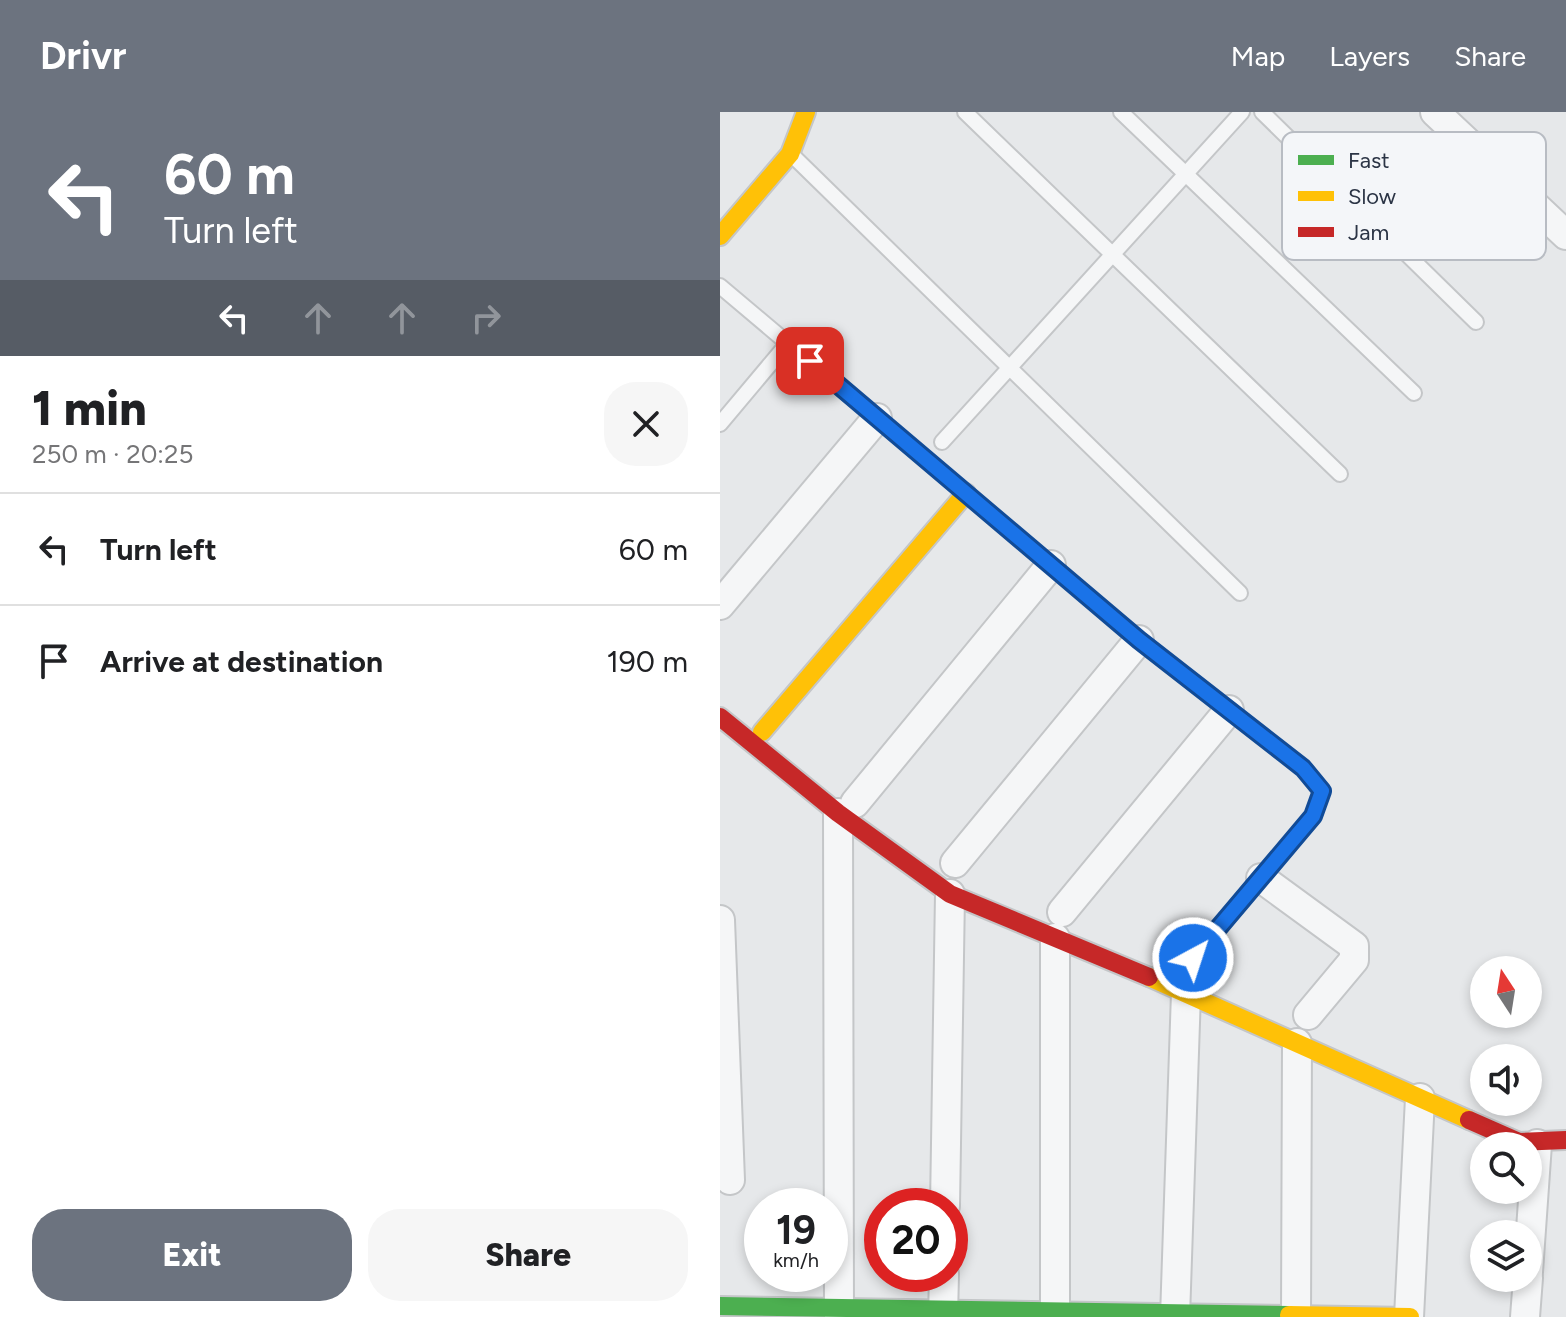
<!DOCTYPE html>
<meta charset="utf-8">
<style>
:root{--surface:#fff;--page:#f6f6f6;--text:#202124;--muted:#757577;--line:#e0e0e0;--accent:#6c737f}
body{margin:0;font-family:Figtree,sans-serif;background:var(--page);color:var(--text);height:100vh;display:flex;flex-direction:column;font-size:30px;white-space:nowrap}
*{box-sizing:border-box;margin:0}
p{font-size:26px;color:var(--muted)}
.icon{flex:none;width:44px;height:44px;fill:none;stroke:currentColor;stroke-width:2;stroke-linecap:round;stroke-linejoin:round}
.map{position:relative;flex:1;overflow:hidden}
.details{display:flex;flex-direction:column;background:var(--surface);width:720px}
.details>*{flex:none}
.hud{background:#6c737f;color:#fff;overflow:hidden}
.needle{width:52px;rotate:348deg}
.controls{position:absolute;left:750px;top:844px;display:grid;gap:16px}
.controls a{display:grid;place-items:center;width:72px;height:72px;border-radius:50%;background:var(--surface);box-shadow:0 4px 12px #0003;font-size:40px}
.speed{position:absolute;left:24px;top:1076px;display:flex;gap:16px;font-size:40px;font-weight:700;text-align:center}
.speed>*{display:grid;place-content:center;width:104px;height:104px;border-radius:50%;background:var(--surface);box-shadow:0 4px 12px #0003;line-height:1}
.speed small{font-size:20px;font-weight:400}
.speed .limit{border:12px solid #d22;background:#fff;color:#111}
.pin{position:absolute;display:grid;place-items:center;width:68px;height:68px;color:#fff;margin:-34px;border-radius:16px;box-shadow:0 4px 12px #0006}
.me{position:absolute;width:88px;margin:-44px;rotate:40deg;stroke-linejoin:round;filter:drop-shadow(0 0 6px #0008)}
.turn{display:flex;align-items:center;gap:28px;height:168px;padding:0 32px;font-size:36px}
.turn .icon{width:104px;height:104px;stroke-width:2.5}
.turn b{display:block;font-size:56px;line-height:68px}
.lanes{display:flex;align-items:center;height:76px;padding:0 32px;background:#0003;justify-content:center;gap:40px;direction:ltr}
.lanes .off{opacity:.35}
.round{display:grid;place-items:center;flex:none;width:84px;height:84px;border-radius:32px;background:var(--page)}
.headline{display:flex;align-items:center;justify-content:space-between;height:136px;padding:0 32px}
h1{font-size:48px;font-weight:800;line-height:60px}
.button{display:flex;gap:16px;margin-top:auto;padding:16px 32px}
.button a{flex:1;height:92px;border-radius:32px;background:var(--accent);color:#fff;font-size:32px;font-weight:800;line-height:92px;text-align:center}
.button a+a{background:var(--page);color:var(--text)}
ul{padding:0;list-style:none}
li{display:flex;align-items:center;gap:24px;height:112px;padding:0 32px;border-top:2px solid var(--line)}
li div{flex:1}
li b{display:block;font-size:30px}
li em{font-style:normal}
header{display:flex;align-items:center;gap:48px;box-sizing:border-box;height:112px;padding:0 40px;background:var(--accent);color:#fff}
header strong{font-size:38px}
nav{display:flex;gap:44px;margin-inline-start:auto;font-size:28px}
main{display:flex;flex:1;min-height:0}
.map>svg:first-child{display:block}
</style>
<header>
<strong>Drivr</strong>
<nav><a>Map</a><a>Layers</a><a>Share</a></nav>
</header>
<main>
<section class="details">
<div class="hud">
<div class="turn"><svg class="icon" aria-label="left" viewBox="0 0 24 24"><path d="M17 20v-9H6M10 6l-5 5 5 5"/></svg><div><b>60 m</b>Turn left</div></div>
<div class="lanes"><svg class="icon" aria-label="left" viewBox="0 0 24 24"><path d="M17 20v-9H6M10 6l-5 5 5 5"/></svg><svg class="icon off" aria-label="ahead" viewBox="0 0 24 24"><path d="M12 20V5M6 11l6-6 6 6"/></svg><svg class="icon off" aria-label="ahead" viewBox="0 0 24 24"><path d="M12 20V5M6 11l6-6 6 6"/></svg><svg class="icon off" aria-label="right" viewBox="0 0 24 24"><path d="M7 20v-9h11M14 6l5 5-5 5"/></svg></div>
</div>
<div class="headline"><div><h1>1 min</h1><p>250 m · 20:25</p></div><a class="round"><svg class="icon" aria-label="close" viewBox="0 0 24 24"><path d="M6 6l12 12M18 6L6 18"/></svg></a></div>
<ul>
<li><svg class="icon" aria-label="left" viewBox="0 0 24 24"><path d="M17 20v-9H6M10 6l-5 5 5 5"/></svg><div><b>Turn left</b></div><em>60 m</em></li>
<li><svg class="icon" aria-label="arrive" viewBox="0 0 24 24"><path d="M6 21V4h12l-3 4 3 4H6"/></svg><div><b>Arrive at destination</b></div><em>190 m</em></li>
</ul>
<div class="button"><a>Exit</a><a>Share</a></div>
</section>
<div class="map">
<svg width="846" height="1205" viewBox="0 0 846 1205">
<rect width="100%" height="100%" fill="#e6e8ea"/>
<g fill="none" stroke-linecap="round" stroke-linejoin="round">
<!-- lane casing -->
<g stroke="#c4c6c8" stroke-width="18">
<g id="lane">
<path d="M245,0L620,362"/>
<path d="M401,0L694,281"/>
<path d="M542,0L756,210"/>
<path d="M71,42L520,481"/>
<path d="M0,174L419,528L583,656L602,679L593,704L473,846"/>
<path d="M0,312L68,231"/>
<path d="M222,330L522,0"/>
</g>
</g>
<!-- street casing -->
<g stroke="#c4c6c8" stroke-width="32">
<g id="street">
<path d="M715,0L846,123"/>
<path d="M0,493L157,306"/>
<path d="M135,691L331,453"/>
<path d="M118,701L119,1205"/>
<path d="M235,751L419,528"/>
<path d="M541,766L634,834V848L588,903"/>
<path d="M342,800L509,598"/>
<path d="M0,808L10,1068"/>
<path d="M225,1094L230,782"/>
<path d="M808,1160L817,1032"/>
<path d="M223,1205L224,1162"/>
<path d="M335,1205V826"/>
<path d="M455,1205L466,881"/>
<path d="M576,1205L577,931"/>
<path d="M689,1205L700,986"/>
<path d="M805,1205L808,1166"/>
</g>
</g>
<!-- fast casing -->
<g stroke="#c4c6c8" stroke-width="22">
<path id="fast" d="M0,1194L569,1203"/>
</g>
<!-- slow casing -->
<g stroke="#c4c6c8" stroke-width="22">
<g id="slow">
<path d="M0,124L70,42L86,0"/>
<path d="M42,620L246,381"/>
<path d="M429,865L749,1008"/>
<path d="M569,1203L690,1205"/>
</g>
</g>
<!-- jam casing -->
<g stroke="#c4c6c8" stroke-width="22">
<g id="jam">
<path d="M0,605L118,701L230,782L429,865"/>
<path d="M749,1008L799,1030L846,1028"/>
</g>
</g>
<!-- lane -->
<use href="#lane" stroke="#f5f6f7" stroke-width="14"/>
<!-- street -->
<use href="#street" stroke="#f5f6f7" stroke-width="28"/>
<!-- fast -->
<use href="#fast" stroke="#4caf50" stroke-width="18"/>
<!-- slow -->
<use href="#slow" stroke="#ffc107" stroke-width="18"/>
<!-- jam -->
<use href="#jam" stroke="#c62828" stroke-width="18"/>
</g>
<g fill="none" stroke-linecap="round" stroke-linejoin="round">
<!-- route casing -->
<g stroke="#114b97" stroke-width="20">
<path id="route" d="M90,249L419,528L583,656L602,679L593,704L473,846"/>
</g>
<!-- route -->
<use href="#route" stroke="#1a73e8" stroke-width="14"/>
</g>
<!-- legend -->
<rect x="562" y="20" width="264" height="128" rx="12" fill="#f4f6f9" stroke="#b8bcc3" stroke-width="2"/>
<rect x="578" y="43" width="36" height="10" fill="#4caf50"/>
<rect x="578" y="79" width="36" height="10" fill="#ffc107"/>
<rect x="578" y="115" width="36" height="10" fill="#c62828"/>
<g font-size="22" fill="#2b3445">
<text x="628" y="56">Fast</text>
<text x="628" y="92">Slow</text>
<text x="628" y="128">Jam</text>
</g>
</svg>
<div class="controls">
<a><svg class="needle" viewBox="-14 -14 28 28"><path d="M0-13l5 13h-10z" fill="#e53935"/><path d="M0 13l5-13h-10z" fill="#757577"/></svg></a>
<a><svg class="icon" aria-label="sound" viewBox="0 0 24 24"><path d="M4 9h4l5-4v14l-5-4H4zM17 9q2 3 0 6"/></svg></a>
<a><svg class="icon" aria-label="search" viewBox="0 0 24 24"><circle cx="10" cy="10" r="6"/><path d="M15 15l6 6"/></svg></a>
<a><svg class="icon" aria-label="layers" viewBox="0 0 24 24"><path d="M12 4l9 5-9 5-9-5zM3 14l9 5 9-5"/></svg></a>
</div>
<div class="speed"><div>19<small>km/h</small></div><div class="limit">20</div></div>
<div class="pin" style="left:90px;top:249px;background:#d93025"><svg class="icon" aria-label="arrive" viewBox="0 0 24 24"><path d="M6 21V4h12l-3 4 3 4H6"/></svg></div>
<svg class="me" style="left:473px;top:846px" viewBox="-20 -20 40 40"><circle r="17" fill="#1a73e8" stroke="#fff" stroke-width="3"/><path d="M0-11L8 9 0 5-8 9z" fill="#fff"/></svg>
</div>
</main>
